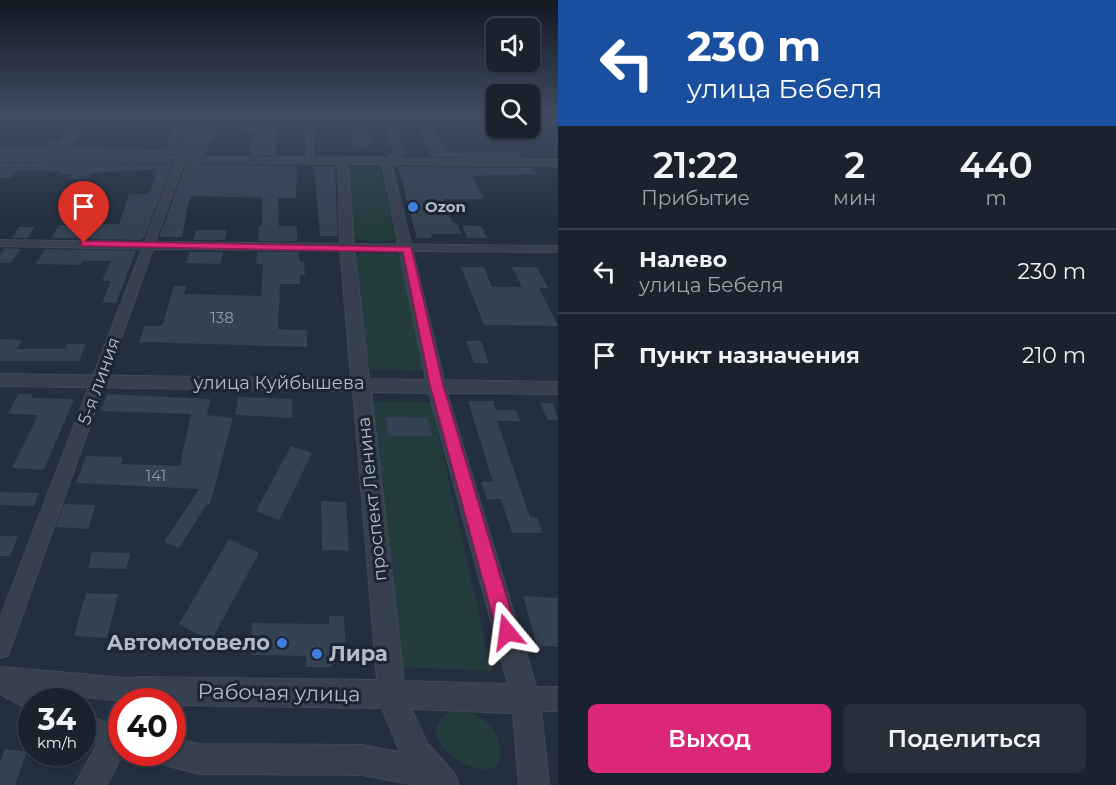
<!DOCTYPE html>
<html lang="ru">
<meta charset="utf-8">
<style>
:root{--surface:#1a222e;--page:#272f3a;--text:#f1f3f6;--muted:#9fa4aa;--line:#383f4a;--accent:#db2777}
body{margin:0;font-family:Montserrat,sans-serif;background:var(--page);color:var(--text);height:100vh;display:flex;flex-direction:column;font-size:22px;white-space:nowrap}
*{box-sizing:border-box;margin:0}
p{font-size:20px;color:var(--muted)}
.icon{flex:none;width:33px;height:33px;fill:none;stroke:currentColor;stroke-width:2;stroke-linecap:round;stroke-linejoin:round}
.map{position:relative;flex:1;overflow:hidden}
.drawer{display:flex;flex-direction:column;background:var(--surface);width:558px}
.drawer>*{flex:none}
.guide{background:#1a4fa0;color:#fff;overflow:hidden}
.tools{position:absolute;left:486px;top:18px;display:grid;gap:12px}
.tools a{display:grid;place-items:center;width:54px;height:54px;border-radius:9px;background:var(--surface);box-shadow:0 2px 4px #0004,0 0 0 2px var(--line);font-size:30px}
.speed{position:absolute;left:18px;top:688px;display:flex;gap:12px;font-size:30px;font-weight:700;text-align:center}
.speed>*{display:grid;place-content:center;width:78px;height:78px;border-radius:50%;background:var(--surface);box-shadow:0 2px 4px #0004,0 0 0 2px var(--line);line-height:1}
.speed small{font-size:15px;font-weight:400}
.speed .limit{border:9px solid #d22;background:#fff;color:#111}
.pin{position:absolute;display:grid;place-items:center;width:51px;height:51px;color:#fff;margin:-62px -26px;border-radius:50% 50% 50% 0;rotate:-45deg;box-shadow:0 0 6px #0007}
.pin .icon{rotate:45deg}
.me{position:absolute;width:66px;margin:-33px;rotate:344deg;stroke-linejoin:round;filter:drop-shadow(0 0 4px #0008)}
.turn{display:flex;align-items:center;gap:21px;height:126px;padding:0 30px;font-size:27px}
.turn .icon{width:78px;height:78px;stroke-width:2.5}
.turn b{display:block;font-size:42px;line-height:51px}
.eta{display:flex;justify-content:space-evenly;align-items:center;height:102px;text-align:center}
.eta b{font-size:36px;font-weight:600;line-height:42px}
.action{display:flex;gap:12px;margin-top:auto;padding:12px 30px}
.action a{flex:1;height:69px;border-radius:9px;background:var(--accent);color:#fff;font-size:24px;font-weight:600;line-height:69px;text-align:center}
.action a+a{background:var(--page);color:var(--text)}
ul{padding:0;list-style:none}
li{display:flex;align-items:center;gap:18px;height:84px;padding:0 30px;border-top:2px solid var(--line)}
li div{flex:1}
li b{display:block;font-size:22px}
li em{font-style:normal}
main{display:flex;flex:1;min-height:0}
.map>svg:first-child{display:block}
</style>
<main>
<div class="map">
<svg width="558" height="785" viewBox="0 0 558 785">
<rect width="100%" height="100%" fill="#232e3e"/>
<!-- green -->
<g fill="#253c3f">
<path d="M352,169H375L381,172L396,238C385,244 366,243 355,237L346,171Z"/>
<path d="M361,253L394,254L402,258L428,371L369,369L355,257Z"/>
<path d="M368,401L431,402L492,671L399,667Z"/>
<path d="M455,709C482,711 508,735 498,765C480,785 400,734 455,709Z"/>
</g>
<!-- building -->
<g fill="#344254">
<path d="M264,115H277L276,155H250L253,133L240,132L242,119H264Z"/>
<path d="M182,119H189L175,155L0,153V147H46L50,141H60L68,129H82L73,146L166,150L172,128H178Z"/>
<path d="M202,119H211L209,124H216L213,141L209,143L205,155H189Z"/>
<path d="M351,122H363L364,131H370L373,142L364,148L353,146Z"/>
<path d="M417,124L431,125L449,152L515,151L524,158L431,157Z"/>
<path d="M0,163L172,164L145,237L140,240L51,238L59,225L119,224L129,194H149L157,169L92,173L89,179H70L73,174H61L62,172L18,170L12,178H0Z"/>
<path d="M186,164L297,166L296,198H278L279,226H297V241H258L259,226H262V198L190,196L182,237H159Z"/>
<path d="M314,167H335L338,236H320Z"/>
<path d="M398,167L531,168L536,174L472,176L484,199H443L453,223H457L462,234H431L432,238H417Z"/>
<path d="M462,225L481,226L487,238H467Z"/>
<path d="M19,227H35L28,238H12Z"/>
<path d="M196,230H227L225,240H193Z"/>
<path d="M4,248L21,249L11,263H0V255Z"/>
<path d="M45,249L136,251L116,303H102L111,281H102L111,261H83L81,265L36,264Z"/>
<path d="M190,252H223L220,264L186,263Z"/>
<path d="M257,252H298L300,262H304L305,275H300V284H280L278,329L307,330V347L139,342L145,326H162L174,286H186L184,294L261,296L263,264H256Z"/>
<path d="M461,267H484L492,287H522L512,267H537L548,288H539L558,326L484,325Z"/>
<path d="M0,339L22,340L17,349H64L67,344H86L79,361H0Z"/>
<path d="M466,341H481L489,363H474Z"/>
<path d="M18,394H33L32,398L74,399L44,470L12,468L38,415L8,414Z"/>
<path d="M107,394L210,399L207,415L233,418L210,504H207L179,548L164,542L199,489L76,483L86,456L123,457L121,464L180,466L191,414L101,411Z"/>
<path d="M238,397L292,399V418L235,415Z"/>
<path d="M468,401H493L496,410H516L520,421H497L530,517L537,518L543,533H512L501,499H487L481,482H493Z"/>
<path d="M540,403H553L558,420H548Z"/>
<path d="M385,417L427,418L432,436H389Z"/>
<path d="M291,446L312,453L279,520L256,511Z"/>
<path d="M0,492L39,493L34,506L0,505Z"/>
<path d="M321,501L346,502L349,551L322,550Z"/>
<path d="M64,504L96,505L88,529L56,527Z"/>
<path d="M0,536H18L10,556H0Z"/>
<path d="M229,539L259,553L211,641L179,624Z"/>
<path d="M92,552L130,553L126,569L88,568Z"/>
<path d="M86,593L118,594L107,638L74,636Z"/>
<path d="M523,596L558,598V647L537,646Z"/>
<path d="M329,616H344L346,650L331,649L332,667H306V656L251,655L252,623L329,624Z"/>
<path d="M5,749L27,752L15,785H0V763Z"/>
</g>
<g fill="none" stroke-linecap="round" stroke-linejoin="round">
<!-- pedestrian casing -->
<g stroke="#404956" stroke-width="3">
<path id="pedestrian" d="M307,115H313V161L310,163L307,161Z"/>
</g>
<!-- minor casing -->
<g stroke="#404956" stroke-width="2">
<g id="minor">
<path d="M193,115H201L186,157L343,158L347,161L343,164L184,162L155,242L558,246V252L153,249L11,647L8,655L0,658V618L142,249L0,246V240L145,242L175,162L0,161V155L177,157Z"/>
<path d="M391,159L558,160V166L394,164L390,161Z"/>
<path d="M0,667L139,679L147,683L151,691L147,699L140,702L47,694L51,702H32V711L0,694Z"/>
<path d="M526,687H558V711H526L518,707L514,699L518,691Z"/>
<path d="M82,712L122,730V748L114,751L82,737Z"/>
</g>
</g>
<!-- tertiary casing -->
<g stroke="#404956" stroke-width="2">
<g id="tertiary">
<path d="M383,115H391L404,153L398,163L392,166L444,380L558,382V394L447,393L540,699L549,785H519L513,713L411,709L428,744L455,774L459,785H416L362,775L199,774L161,764L157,753H172V738L199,744L362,745L400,752L382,708L172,705V702H122V706L120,702L129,681L139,677L377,680L353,391L0,386V374L351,379L340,247L338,161L343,158H388L394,152ZM348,164H382L426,380L369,379L354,247ZM371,392L429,393L508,684L404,681Z"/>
<path d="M122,712L123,753L107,785H75L112,716Z"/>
</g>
</g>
<!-- pedestrian -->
<use href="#pedestrian" fill="#37404e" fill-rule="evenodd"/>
<!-- minor -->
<use href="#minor" fill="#37404e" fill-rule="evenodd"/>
<!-- tertiary -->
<use href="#tertiary" fill="#37404e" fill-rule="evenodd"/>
</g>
<!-- sky -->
<linearGradient id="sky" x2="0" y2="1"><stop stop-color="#131922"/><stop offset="0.51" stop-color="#3f4c63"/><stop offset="1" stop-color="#3f4c63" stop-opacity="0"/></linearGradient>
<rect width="558" height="225" fill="url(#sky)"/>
<!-- route -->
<path fill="#db2777" stroke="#8e194d" stroke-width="1.5" d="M81,241L411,247L443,385L517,632L514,639L507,641L500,639L497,632L430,385L403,252L84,246H81Z"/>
<!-- markers -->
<g fill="#3f7fe0" stroke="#1c2532" stroke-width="2">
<circle cx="413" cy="207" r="6"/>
<circle cx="282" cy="643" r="6"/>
<circle cx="317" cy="654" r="6"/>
</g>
<g text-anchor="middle" stroke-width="6" stroke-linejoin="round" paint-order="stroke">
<!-- far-poi labels -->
<g font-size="15" font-weight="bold" fill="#b2bbc9" stroke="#1c2532" text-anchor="start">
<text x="425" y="212">Ozon</text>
</g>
<!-- number labels -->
<g font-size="15" fill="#909baa">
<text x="222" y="323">138</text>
<text x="156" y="481">141</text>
</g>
<!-- street labels -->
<g font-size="18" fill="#b2bbc9" stroke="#1c2532">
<text transform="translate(99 381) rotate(-70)" y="6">5-я линия</text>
<text x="279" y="389">улица Куйбышева</text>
<text transform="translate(372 499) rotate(-96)" y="6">проспект Ленина</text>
</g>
<!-- near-poi labels -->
<g font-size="21" font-weight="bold" fill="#b2bbc9" stroke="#1c2532" text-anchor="end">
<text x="270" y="650">Автомотовело</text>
<text x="329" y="661" text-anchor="start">Лира</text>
</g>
<!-- near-street labels -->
<g font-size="21" fill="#b2bbc9" stroke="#1c2532">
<text transform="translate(279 693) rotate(1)" y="7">Рабочая улица</text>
</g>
</g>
</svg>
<div class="tools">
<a><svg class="icon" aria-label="sound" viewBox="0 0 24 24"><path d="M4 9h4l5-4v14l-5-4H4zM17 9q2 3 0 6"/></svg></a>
<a><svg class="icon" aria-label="search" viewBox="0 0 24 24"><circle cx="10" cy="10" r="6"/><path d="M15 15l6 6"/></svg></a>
</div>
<div class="speed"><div>34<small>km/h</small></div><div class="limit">40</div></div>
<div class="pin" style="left:84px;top:243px;background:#d93025"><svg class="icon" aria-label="arrive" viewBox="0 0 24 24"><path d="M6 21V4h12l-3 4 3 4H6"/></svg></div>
<svg class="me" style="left:507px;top:632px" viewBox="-20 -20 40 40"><path d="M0-17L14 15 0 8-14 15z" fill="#db2777" stroke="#fff" stroke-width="4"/></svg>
</div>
<section class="drawer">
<div class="guide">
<div class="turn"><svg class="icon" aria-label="left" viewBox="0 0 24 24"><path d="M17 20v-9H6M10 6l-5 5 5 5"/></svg><div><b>230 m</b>улица Бебеля</div></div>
</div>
<div class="eta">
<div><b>21:22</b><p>Прибытие</p></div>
<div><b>2</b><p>мин</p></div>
<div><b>440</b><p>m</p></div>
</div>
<ul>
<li><svg class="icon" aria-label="left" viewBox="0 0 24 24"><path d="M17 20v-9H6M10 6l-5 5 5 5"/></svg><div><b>Налево</b><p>улица Бебеля</p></div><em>230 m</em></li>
<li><svg class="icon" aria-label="arrive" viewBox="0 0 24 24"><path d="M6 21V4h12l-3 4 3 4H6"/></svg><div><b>Пункт назначения</b></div><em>210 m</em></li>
</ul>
<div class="action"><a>Выход</a><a>Поделиться</a></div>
</section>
</main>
